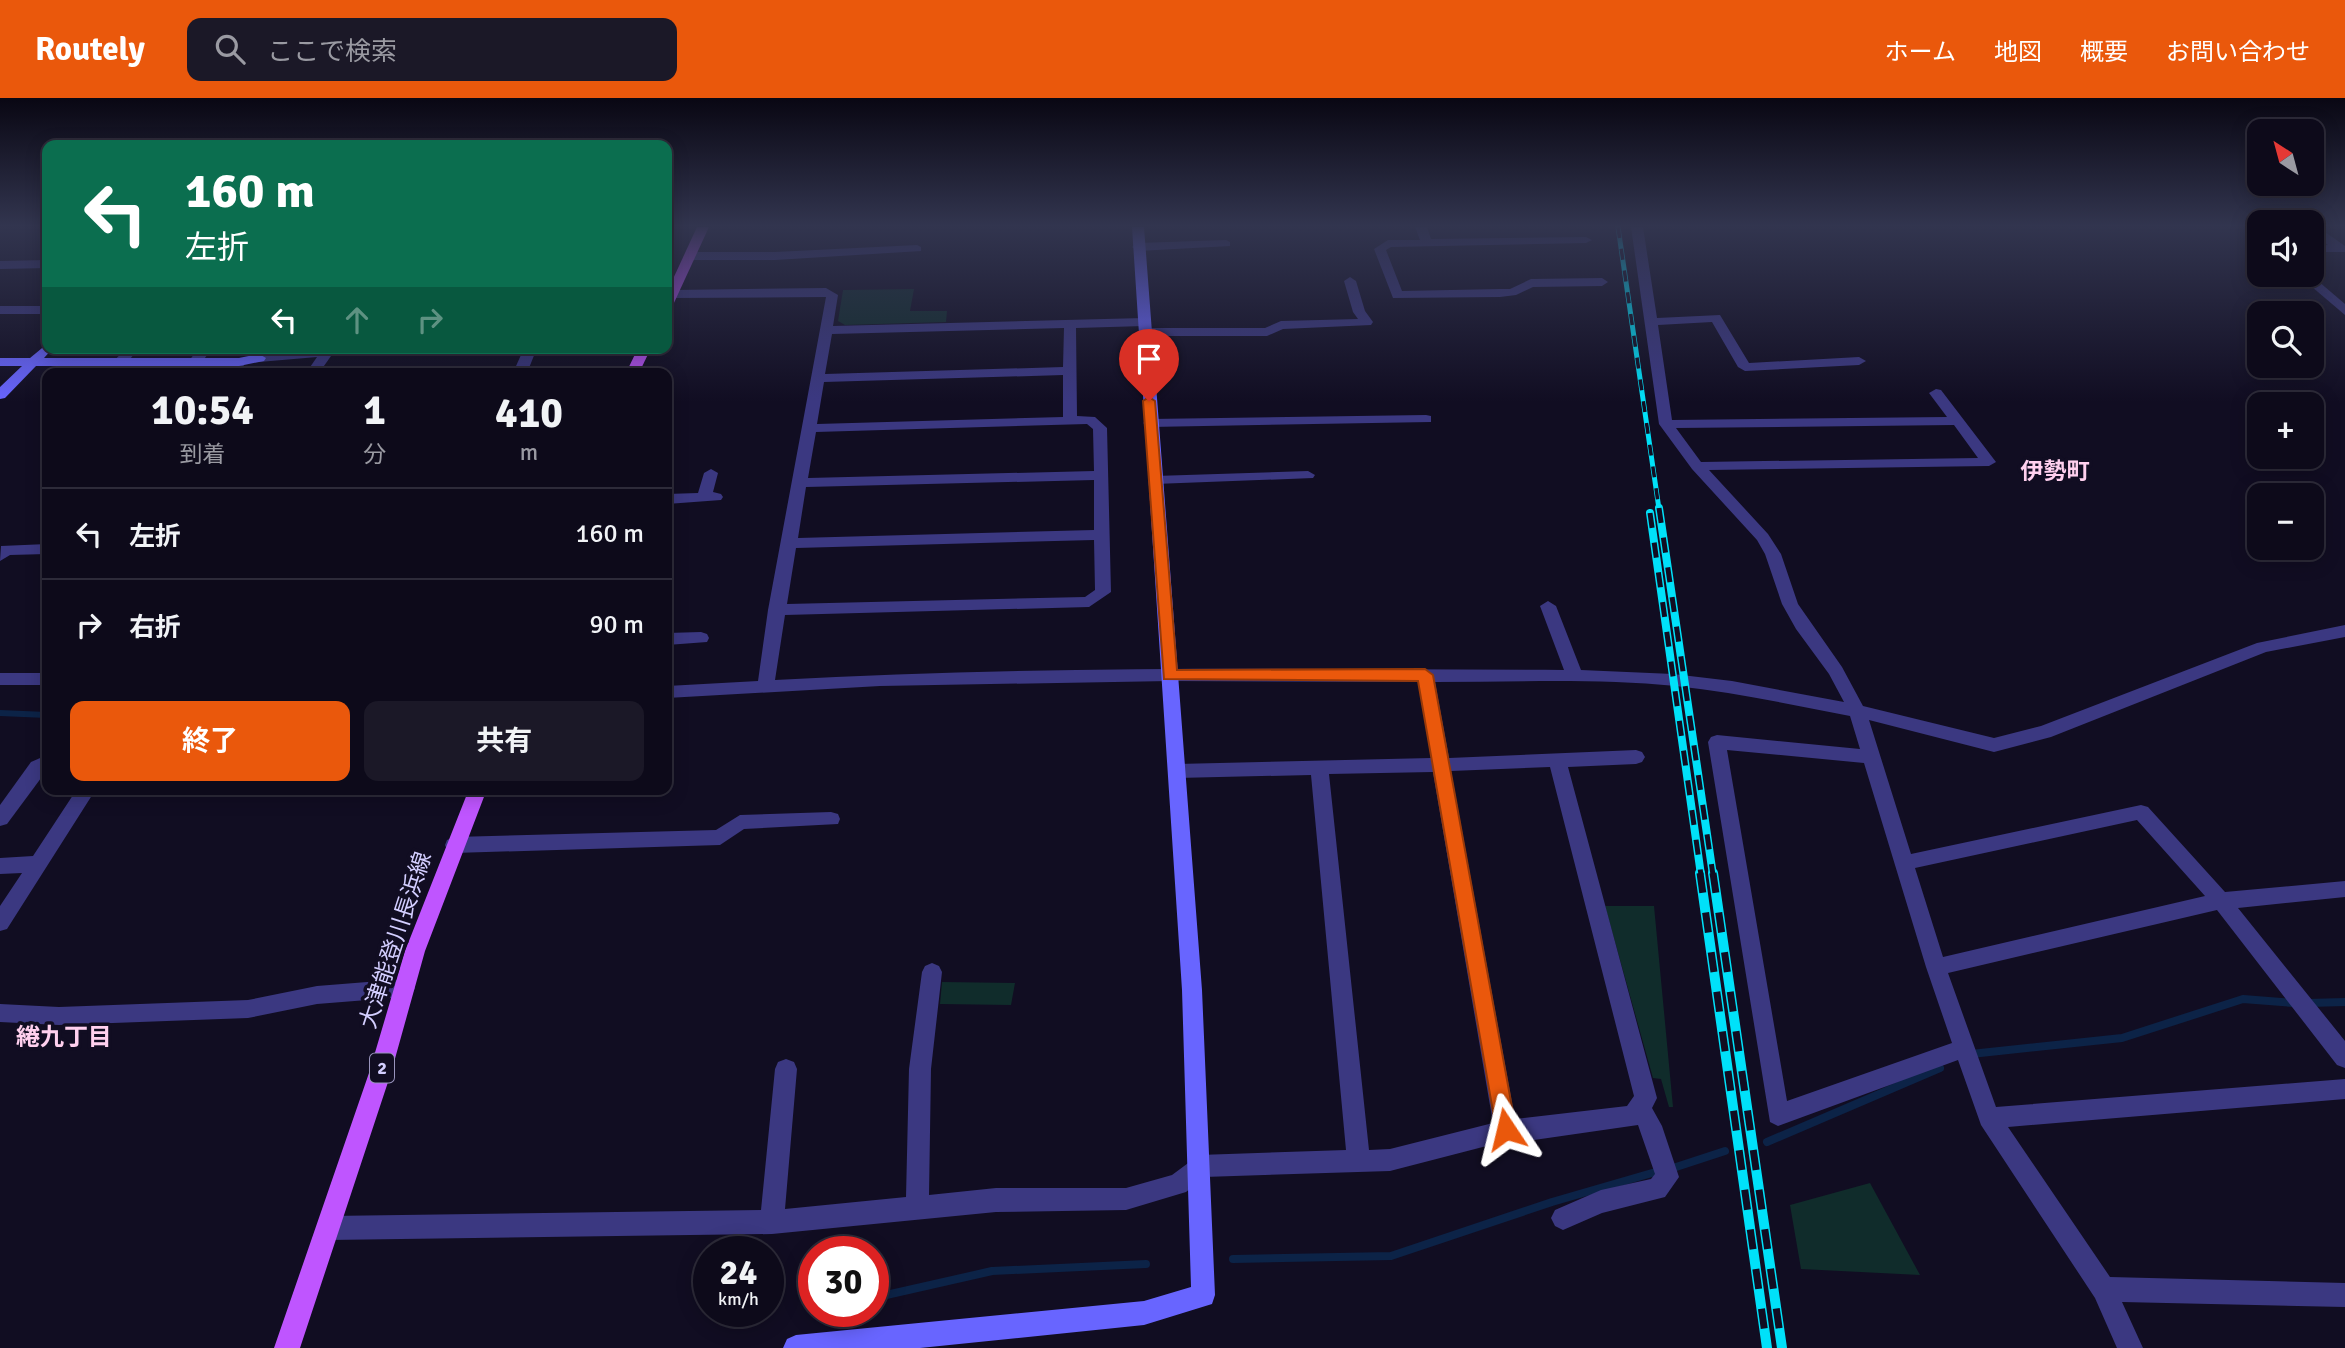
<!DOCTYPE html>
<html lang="ja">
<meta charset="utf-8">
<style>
:root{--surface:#0d0a1a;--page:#1b1827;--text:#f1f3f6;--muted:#9a9aa2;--line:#2d2b39;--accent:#ea580c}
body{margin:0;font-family:Signika,"Noto Sans JP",sans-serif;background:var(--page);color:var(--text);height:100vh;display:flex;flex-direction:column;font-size:26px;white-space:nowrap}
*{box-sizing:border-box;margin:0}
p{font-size:23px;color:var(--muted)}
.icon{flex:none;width:38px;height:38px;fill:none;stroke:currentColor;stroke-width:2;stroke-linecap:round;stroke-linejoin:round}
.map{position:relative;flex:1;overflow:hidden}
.sheet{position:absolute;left:42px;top:270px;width:630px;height:427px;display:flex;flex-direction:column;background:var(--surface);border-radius:14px;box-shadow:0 4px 18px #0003,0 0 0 2px var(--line)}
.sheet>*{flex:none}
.banner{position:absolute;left:42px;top:42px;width:630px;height:214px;border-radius:14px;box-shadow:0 4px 18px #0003,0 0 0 2px var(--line);background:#0b6e4f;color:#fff;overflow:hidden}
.needle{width:46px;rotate:324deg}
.fabs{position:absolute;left:2247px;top:21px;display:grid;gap:14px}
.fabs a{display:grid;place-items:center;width:77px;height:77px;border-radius:14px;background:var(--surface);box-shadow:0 4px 18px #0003,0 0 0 2px var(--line);font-size:35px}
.speed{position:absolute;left:693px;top:1138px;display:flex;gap:14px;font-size:35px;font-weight:700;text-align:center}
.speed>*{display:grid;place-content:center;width:91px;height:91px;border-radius:50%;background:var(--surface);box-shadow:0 4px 18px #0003,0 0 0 2px var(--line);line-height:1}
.speed small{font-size:18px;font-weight:400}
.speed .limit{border:10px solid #d22;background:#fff;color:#111}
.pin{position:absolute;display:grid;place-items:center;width:60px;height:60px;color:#fff;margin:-72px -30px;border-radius:50% 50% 50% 0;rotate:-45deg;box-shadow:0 0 7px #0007}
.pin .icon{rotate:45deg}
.me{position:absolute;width:77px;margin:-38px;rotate:350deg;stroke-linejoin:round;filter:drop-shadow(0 0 5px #0008)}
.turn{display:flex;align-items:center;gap:24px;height:147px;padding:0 28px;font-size:32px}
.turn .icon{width:91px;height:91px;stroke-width:2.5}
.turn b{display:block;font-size:49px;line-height:60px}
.lanes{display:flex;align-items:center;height:66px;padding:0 28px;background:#0003;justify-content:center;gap:35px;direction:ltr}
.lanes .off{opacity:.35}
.eta{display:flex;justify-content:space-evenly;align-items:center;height:119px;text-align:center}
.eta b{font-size:42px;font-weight:700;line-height:49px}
.primary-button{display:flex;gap:14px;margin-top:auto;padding:14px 28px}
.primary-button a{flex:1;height:80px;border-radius:14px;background:var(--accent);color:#fff;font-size:28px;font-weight:700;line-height:80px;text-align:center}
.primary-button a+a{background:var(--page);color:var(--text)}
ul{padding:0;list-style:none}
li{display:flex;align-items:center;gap:21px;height:91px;padding:0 28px;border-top:2px solid var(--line)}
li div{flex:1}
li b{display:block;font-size:26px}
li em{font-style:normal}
header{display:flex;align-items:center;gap:42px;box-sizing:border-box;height:98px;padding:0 35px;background:var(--accent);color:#fff}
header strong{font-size:33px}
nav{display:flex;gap:38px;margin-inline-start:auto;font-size:24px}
.search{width:490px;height:63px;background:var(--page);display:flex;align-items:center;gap:18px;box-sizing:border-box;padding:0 24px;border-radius:14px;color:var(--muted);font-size:26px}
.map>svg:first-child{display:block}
</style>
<header>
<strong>Routely</strong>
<div class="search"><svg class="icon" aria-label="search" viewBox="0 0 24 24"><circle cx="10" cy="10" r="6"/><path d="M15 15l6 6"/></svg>ここで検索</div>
<nav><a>ホーム</a><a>地図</a><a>概要</a><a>お問い合わせ</a></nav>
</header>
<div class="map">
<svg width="2345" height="1250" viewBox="0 0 2345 1250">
<rect width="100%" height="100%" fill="#110d22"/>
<!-- green -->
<g fill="#102c2b">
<path d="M914,191L910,213H947L946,224L845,227L838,223L843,192Z"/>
<path d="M1605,808H1654L1673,1009H1669L1661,981L1653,980Z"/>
<path d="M942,884L1015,885L1011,907L940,906Z"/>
<path d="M1870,1085L1920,1177L1801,1171L1790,1107Z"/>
</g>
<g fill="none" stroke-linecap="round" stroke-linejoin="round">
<!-- stream-far1 -->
<path stroke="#0c2347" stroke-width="6" d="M0,615L47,617"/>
<!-- stream -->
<g stroke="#0c2347" stroke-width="8">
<path d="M2308,905L2345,904"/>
<path d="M1971,956L2122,940L2243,901L2294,905"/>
<path d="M1767,1044L1940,970"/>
<path d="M1670,1071L1725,1053"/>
<path d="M1233,1161L1391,1158L1552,1104L1659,1073"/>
<path d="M873,1200L992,1173L1146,1166"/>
</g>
<!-- street -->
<g fill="#3b3881" fill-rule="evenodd">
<path d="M1415,129H1427L1431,141L1586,139L1592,142L1586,145L1391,149L1386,152L1402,193L1500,191H1510L1531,181L1602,180L1608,184L1602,188L1533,189L1516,197L1500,199L1393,200L1374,151L1388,142H1420Z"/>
<path d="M1631,129H1643L1657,220L1720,217L1749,265L1859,259L1866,263L1859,267L1745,273L1738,269L1712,224L1658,227L1672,322L1947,319L1929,295L1936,291L1941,292L1996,364L1989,368L1709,372L1768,436L1781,456L1798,506L1842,569L1863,608L1994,640L2041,628L2257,545L2345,527V539L2266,554L2051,639L1994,654L1869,622L1911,756L2141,707L2148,709L2225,794L2345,783V799L2238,810L2345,943V970L2337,967L2217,812L1948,875L1996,1009L2345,981V1001L2008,1029L2110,1179L2345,1185V1209L2122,1204L2143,1250H2117L2095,1200L1981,1027L1958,962L1778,1028L1770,1024L1708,644L1711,639L1717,637L1860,651L1850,618C1792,607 1734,594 1676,588C1596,580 1515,584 1435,584L1449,660L1636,652L1642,654L1645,659L1642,664L1636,666L1568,669L1657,1000L1652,1010L1662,1028L1679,1079L1665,1099L1602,1115L1563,1132L1555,1128L1551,1120L1555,1112L1601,1092L1651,1081L1655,1076L1638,1027L1534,1042L1506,1043L1390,1073L1204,1079L1186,1094L1126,1112L996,1114L772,1136L329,1142L321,1138L317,1130L321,1122L329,1118L761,1112L775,971L778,964L786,961L794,964L797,971L785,1111L906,1099L909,971L922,874L925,868L932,865L939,868L942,874L931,971L929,1097L996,1090H1126L1172,1077L1199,1057L1346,1052L1311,677L1177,680L1171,678L1168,673L1171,668L1177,666L1431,660L1418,584L1170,583L880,588L667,600V588L758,583L768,512L826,199L672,200L668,199L667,195L672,192L826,190L838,197L833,228L1144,220L1150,224L1144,228L1076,230L1077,318L1095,319L1107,330L1111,494L1089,509L785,517L775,582C1038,567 1301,571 1564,572L1540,508L1548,503L1556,508L1581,572L1673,576L1732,583L1844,604L1829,576L1796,531L1782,506L1765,456L1757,442L1692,371L1659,326ZM1064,230L1063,269L825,276L832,236ZM1063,277V319L817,326L824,284ZM1087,326L1093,331L1094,373L808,380L816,334ZM1954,327L1978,360L1701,364L1676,330ZM1094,382V432L798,440L806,389ZM1094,442L1095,492L1085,499L787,506L796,450ZM1727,652L1864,665L1926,869L1952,945L1787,1003ZM1550,669L1634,998L1627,1008L1515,1021L1451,673ZM1433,674L1493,1025L1390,1051L1369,1052L1329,676ZM2137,722L2205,798L1943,859L1915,770Z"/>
<path d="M2312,129H2318L2345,148V154H2312V148L2328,147L2312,135Z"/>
<path d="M1226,142L1230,144V148L1138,153L1132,149L1138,145Z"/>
<path d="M917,147L921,149V153L775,162H691L685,158L691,154H775Z"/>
<path d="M47,162V170L0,171V163Z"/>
<path d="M2298,177H2311L2345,206V217Z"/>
<path d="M1350,179L1356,183L1365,213L1373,224L1371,227L1283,231L1267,238H1145L1139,234L1145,230H1265L1281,223L1358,221L1353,214L1344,183Z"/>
<rect x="0" y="208" width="47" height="8"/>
<path d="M126,250H139L126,266H116L114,263Z"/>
<path d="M199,250H212L200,267H190L188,264Z"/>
<path d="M325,250H464L458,254L331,258L319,275H306L317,259L259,264L252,260L259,256Z"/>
<path d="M524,250H537L527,275H513Z"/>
<path d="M239,260L246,264L239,275H226L234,261Z"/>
<path d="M1426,317L1431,318V324L1150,329L1143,325L1150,321Z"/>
<path d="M711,371L718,375L713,394L721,396L723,399L721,402L667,406V396L698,395L704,375Z"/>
<path d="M1308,373L1315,377L1313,380L1155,386L1148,382L1155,378Z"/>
<path d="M47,446V456L10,457L0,463L1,448Z"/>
<path d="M701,534L707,536L709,540L707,544L667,547V535Z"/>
<rect x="0" y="575" width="47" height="12"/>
<path d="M47,657V672L7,726L0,728V707L31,664Z"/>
<path d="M77,691H96L7,831L0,833V808L22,775L0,776V760L33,758Z"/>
<path d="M831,714L838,716L840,721L838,726L744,731L720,747L454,755L447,752L445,747L447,742L454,739L716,732L740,717Z"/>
<path d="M405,881L412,884L415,890L412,896L405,899L317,906L248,920L59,927L0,924V906L59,909L248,902L317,888Z"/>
</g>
<!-- secondary -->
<g fill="#6865ff" fill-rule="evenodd">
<path d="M1132,129H1144L1202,892L1215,1197L1212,1206L1144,1227L920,1250H783L787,1241L796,1237L1144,1203L1191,1189L1182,892Z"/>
<path d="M47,246V250H53L44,260H239L259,256L266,260L264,263L239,268H36L5,300L0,301V289L22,268H0V260H30Z"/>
</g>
<!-- primary -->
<g fill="#bf55ff" fill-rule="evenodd">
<path d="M697,129H709L673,207L667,211V194Z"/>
<path d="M638,250H651L639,275H626Z"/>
<path d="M469,691H487L425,853L391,975L300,1250H274L369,975L405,853Z"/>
</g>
<!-- rail-far2 casing -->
<g stroke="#00e1f9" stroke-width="5">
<path id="rail-far2" d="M1618,129L1659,411"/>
</g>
<!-- rail-far1 casing -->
<g stroke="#00e1f9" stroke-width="8">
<g id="rail-far1">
<path d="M1659,410L1713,777"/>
<path d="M1650,415L1701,777"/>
</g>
</g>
<!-- rail casing -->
<g stroke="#00e1f9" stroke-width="10">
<g id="rail">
<path d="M1700,775L1767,1250"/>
<path d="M1713,775L1782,1250"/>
</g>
</g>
<!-- rail-far2 -->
<use href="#rail-far2" stroke="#110d22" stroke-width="3.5" stroke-dasharray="11" stroke-linecap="butt"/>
<!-- rail-far1 -->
<use href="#rail-far1" stroke="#110d22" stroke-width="5" stroke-dasharray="15" stroke-linecap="butt"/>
<!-- rail -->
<use href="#rail" stroke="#110d22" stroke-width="7" stroke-dasharray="20" stroke-linecap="butt"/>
</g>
<!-- sky -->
<linearGradient id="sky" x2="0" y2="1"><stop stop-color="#090713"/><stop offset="0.42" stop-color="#32354f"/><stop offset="1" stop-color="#32354f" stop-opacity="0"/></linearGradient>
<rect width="2345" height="304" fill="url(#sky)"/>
<!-- route -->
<path fill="#ea580c" stroke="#983908" stroke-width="2" d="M1149,299L1155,303L1177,572L1425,571L1433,577L1516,1031L1513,1038L1506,1041L1499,1038L1496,1031L1418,583L1164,581L1143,303Z"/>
<g text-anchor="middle" stroke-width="7" stroke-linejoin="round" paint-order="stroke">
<!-- shield labels -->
<rect fill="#110d22" stroke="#9994bd" stroke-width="2" x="370" y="955.5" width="24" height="29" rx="5"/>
<g font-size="18" font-weight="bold" fill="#d3ceff">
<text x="382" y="976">2</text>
</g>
<!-- quarter labels -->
<g font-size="23" font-weight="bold" fill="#ffd0ee" stroke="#110d22">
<text x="2055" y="381">伊勢町</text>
</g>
<!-- near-street labels -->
<g font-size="23" fill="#d3ceff" stroke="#110d22">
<text transform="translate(395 842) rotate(-72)" y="8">大津能登川長浜線</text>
</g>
<!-- near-neighbourhood labels -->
<g font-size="24" font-weight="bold" fill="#ffd0ee" stroke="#110d22">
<text x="64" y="947">綣九丁目</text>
</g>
</g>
</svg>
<div class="fabs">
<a><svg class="needle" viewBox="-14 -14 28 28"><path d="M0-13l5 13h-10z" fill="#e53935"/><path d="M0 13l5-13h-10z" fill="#9a9aa2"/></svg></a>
<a><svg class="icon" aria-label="sound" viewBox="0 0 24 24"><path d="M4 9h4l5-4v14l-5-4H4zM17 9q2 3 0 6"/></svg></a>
<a><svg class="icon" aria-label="search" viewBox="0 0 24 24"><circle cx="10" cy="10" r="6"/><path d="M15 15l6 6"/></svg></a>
<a>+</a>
<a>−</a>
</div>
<div class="speed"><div>24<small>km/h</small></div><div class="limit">30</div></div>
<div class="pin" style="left:1149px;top:303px;background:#d93025"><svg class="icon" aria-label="arrive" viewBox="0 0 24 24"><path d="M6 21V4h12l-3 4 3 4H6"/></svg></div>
<svg class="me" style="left:1506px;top:1031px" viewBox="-20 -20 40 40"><path d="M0-17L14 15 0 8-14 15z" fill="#ea580c" stroke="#fff" stroke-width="4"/></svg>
<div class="banner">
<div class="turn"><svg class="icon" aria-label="left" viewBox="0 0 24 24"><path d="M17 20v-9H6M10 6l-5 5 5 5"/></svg><div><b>160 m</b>左折</div></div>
<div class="lanes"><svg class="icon" aria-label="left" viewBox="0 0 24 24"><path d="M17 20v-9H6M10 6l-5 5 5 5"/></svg><svg class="icon off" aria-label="ahead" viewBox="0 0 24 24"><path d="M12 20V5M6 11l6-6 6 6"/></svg><svg class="icon off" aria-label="right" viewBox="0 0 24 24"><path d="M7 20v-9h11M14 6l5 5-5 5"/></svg></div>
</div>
<section class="sheet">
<div class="eta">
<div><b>10:54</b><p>到着</p></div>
<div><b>1</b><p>分</p></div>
<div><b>410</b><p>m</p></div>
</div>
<ul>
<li><svg class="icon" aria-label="left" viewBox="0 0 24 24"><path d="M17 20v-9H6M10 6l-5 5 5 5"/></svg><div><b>左折</b></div><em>160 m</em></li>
<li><svg class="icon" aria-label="right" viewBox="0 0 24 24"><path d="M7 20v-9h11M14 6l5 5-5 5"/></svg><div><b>右折</b></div><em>90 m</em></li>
</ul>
<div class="primary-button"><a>終了</a><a>共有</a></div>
</section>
</div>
